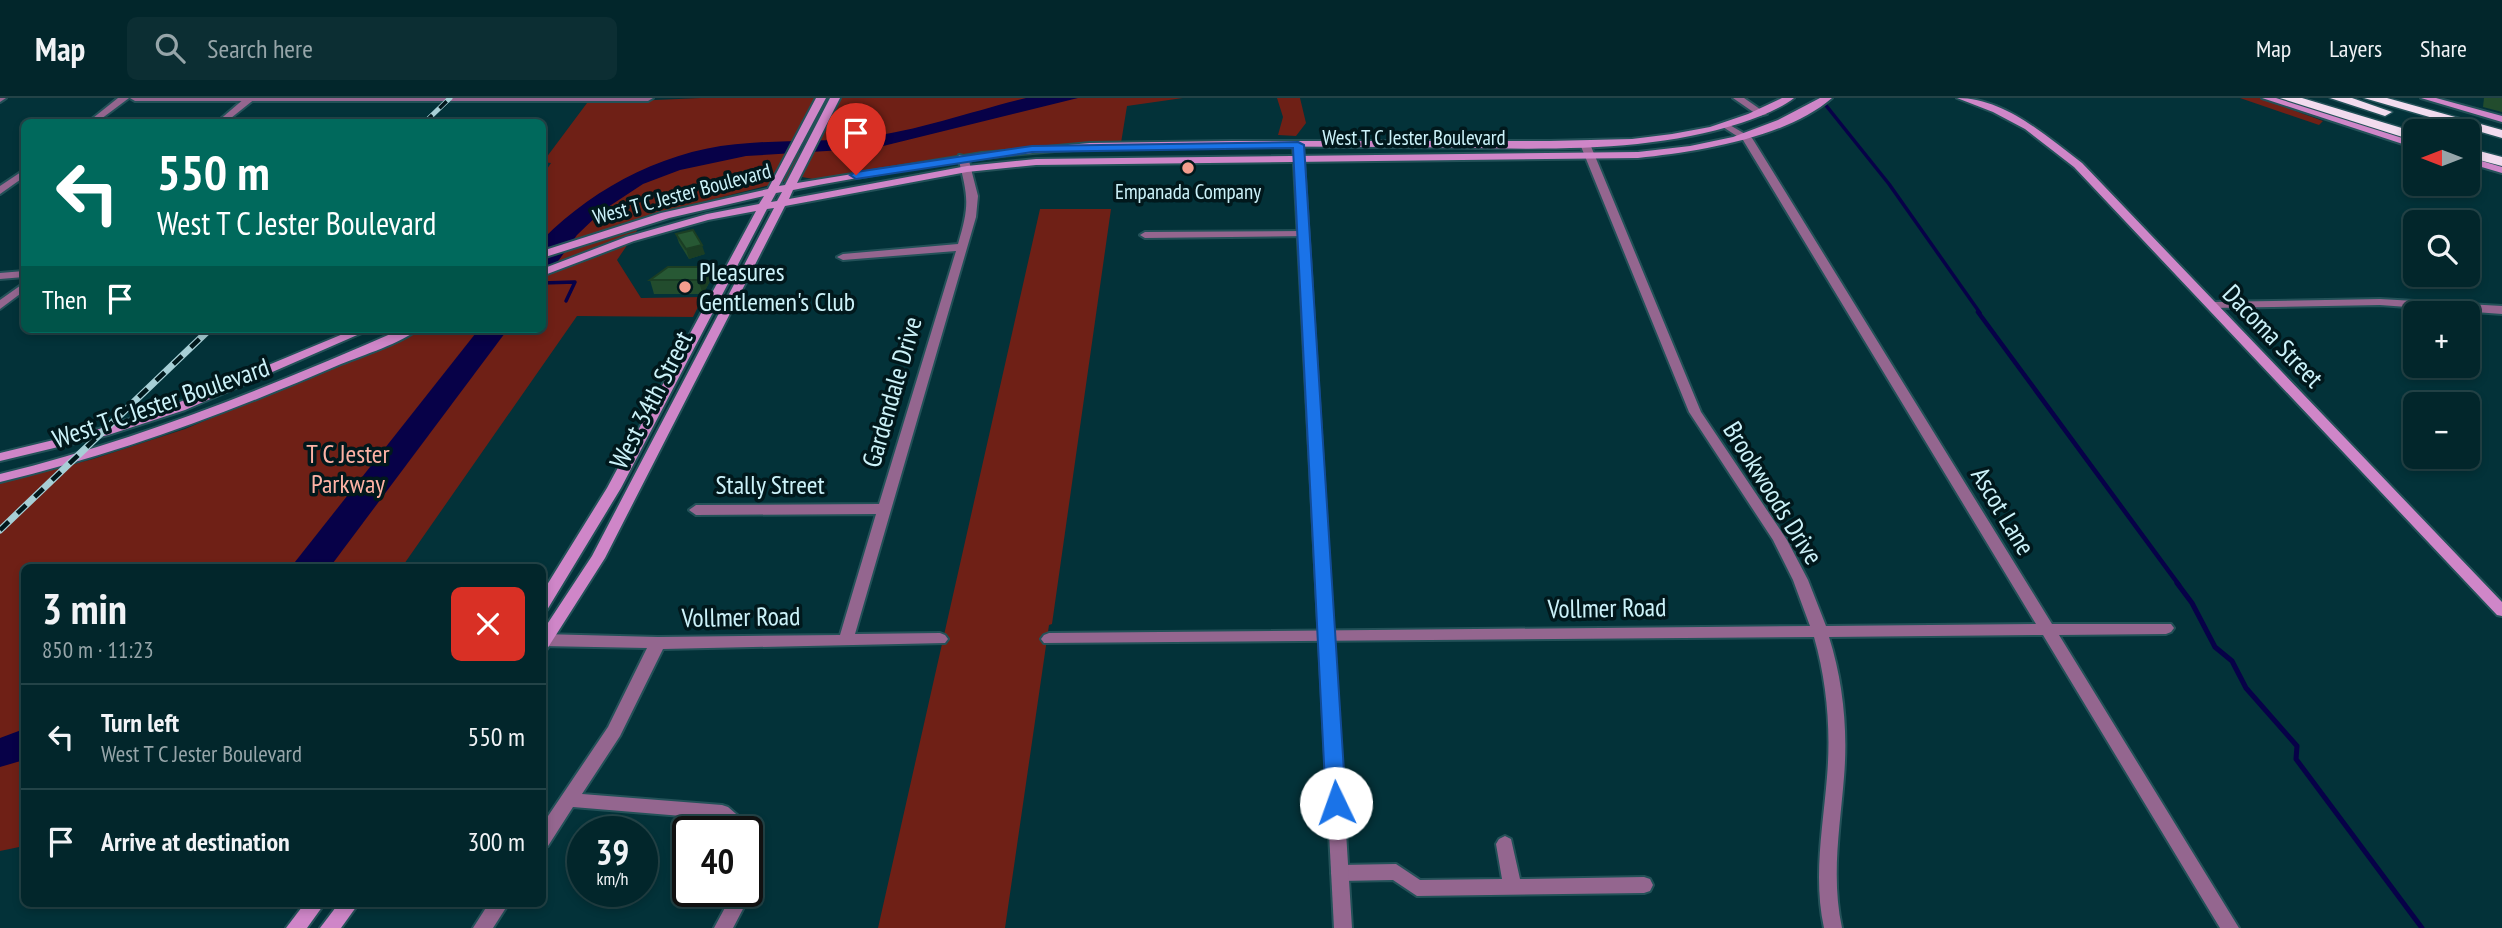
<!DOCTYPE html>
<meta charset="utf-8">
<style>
:root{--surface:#02262b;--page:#0c2e33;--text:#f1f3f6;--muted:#96a5a9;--line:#234347}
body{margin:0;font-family:"PT Sans Narrow",sans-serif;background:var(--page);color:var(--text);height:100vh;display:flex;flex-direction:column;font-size:26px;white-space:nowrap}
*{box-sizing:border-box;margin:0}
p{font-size:23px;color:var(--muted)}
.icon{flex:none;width:38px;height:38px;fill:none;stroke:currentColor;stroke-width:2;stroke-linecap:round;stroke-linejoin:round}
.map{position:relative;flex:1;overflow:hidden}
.panel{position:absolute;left:21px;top:466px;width:525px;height:343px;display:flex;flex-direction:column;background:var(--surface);border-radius:10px;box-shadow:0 4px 10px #0003,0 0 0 2px var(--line)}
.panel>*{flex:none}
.top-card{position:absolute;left:21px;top:21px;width:525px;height:214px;border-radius:10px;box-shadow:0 4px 10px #0003,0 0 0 2px var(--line);background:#00695c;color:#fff;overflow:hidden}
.needle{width:46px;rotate:270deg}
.fabs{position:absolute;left:2403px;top:21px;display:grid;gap:14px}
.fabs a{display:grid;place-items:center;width:77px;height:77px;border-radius:10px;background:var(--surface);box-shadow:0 4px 10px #0003,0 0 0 2px var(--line);font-size:35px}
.speed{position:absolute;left:567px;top:718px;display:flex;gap:14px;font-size:35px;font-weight:700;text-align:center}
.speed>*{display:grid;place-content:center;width:91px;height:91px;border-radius:50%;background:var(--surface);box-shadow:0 4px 10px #0003,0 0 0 2px var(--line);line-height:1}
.speed small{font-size:18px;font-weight:400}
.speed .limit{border:4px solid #111;border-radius:10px;background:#fff;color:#111}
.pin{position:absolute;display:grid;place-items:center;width:60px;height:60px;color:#fff;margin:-72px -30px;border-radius:50% 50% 50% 0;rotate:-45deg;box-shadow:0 0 7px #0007}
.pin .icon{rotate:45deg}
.me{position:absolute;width:77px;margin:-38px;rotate:357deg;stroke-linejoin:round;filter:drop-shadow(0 0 5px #0008)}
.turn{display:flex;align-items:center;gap:24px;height:147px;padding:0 21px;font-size:32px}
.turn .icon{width:91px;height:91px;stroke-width:2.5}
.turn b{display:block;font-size:49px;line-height:60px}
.then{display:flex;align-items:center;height:66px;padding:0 21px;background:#0003;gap:14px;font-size:26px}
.round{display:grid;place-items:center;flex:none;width:74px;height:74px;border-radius:10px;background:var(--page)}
.summary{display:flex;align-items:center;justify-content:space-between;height:119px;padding:0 21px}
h1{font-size:42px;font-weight:600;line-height:52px}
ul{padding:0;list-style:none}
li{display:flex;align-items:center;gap:21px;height:105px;padding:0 21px;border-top:2px solid var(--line)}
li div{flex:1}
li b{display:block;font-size:26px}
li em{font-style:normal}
header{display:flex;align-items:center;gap:42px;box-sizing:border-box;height:98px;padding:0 35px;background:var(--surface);border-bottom:2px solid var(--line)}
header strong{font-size:33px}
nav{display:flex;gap:38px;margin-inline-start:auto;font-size:24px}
.search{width:490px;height:63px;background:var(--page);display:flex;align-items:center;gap:18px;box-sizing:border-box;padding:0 24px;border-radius:10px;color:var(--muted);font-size:26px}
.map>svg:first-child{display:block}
</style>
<header>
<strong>Map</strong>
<div class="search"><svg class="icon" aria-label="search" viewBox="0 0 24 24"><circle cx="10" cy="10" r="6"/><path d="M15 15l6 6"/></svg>Search here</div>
<nav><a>Map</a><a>Layers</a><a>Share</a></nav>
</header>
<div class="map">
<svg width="2502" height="830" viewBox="0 0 2502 830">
<rect width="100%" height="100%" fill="#033239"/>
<!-- green -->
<g fill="#6f2016">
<path d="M701,0H1183L1127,8L1121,45L999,52L813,81L802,79L647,118L617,162L641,200L703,199L693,219L577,218L402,469H24V748L0,753V385L93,361L185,331L424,231H542L543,77L551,65L543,64L587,5Z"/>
<path d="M1277,0H1300L1306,25L1296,38L1278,37L1283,19Z"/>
<path d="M2240,0H2260L2323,23L2319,27Z"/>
<path d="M1040,111H1111L1052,526L1049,527L1005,830H878Z"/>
</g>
<!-- water -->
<g fill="#070148">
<path d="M1026,0H1078L875,50L746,58L680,72L643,86L602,113L577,137L543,184V141C597,87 671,49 750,45C789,42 827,44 866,39C917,33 976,12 1026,0Z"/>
<path d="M479,231H508L330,469H291Z"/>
<path d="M24,631V662L0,669V640Z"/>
</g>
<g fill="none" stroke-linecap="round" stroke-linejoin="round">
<!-- stream-far2 -->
<g stroke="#070148" stroke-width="3.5">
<path d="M1820,0L1889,86L1980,215"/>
<path d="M542,185L575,184L566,203"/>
</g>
<!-- stream-far1 -->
<path stroke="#070148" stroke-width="4.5" d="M1978,214L2179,487"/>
<!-- stream -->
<path stroke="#070148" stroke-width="5" d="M2177,485L2192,505L2215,549L2232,563L2246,590L2297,648L2296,661L2422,830"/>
<!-- minor casing -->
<g stroke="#235158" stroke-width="4">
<g id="minor">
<path d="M0,0H6L0,4Z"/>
<path d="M118,0H129L97,24H88Z"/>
<path d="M245,0H256L226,24H217Z"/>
<path d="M1733,0H1744L1767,16L1759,18Z"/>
<path d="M1728,26L1752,40L2052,526H2171L2174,530L2171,534L2166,536L2059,537L2239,830H2220L2043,537L1829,539C1843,583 1848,632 1844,679C1840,730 1831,779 1842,830H1824C1813,779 1823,730 1827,679C1831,633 1827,584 1814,539L1044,545L1041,541L1044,537L1049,535L1810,528L1793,482L1773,442L1689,314L1580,46L1585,43L1590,46L1701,314L1787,442L1808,482L1826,528L2036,526L1743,42L1723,29Z"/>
<path d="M959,57L968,59L978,98L976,119L855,536L940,535L945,537L948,541L945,545L663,551L620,638L582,696L722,707L728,709L757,734L760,739L756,786L733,830H714L734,793H747V733H733L718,721L573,709L548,748L542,750V727L608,629L647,550L542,548V536L658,539L840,537L876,416L696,417L689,412L696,407L879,406L956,153L843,162L837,159L843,156L958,146C970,106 968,99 958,59Z"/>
<path d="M24,72V79L0,96V88Z"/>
<path d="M1304,133L1308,134V138L1145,140L1140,137L1145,134Z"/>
<path d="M24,173V179L0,181V175Z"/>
<path d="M24,185V193L0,211V202Z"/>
<path d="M1505,738L1511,741L1520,781L1644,779L1650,781L1653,787L1650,793L1644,795L1417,798L1393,782L1340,783L1334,781L1331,775L1334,769L1340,767L1396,766L1420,782L1502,781L1496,746L1499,741Z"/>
<path d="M489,805H509L493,830H473Z"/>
</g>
</g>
<!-- tertiary casing -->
<g stroke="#235158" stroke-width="4">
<g id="tertiary">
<path d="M130,0H653L648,3H135Z"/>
<path d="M1298,44L1303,47L1352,830H1334L1293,47Z"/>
<path d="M2380,201L2502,208V216L2380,207L2212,210L2206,207L2212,204Z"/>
</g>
</g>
<!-- secondary casing -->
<g stroke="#235158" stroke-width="4">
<g id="secondary">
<path d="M816,0H826L779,88L785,87L830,0H840L797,85L982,55L1090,45L1231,43H1549L1632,41L1672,36L1710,29L1748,16L1782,0H1794C1780,11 1758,19 1741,25C1634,60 1506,49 1394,49C1294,49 1193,47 1092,51C992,55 892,73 793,92L789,101L967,68L1036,61L1638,54L1690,48L1733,39L1778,22L1820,0H1832C1786,40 1697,54 1638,60L1036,67L967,74L785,108L605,460L547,551L542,553V534L592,458L774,110L767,111L621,390L547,512L542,513V495L607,390L756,113L708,122L634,143L542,178V171L626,139L707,116L759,106L764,98L669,120L542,160V153L661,115L768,91ZM782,94L777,103L771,104L776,95Z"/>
<path d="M1957,0C2005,0 2046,38 2082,65L2502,504V518L2497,517L2074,69L2025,31L1993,14Z"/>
<path d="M2262,0H2276L2415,44V50Z"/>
<path d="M2421,0H2436L2502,18V24Z"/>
<path d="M2468,59L2502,69V75L2468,65Z"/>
<path d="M355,231H371L185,312L108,337L0,363V355L99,331L175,306Z"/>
<path d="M402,231H418C404,244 361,258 341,266C230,314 118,356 0,384V376C140,342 271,288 402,231Z"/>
<path d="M305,805H325L307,830H286Z"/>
<path d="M339,805H359L341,830H320Z"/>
</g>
</g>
<!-- motorway casing -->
<g stroke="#235158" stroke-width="3">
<g id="motorway">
<path d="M2280,0H2302L2415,34V43Z"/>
<path d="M2330,0H2352L2392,14L2385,18Z"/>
<path d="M2364,0H2387L2502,32V40Z"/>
<path d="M2468,50L2502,59V68L2468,59Z"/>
</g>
</g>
<!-- minor -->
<use href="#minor" fill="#94668f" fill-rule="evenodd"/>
<!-- tertiary -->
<use href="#tertiary" fill="#94668f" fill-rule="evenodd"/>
<!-- secondary -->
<use href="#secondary" fill="#cf86c8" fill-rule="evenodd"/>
<!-- motorway -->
<use href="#motorway" fill="#f2dcef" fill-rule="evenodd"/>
<!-- rail-far1 casing -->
<g stroke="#a7cfd6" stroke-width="5">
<path id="rail-far1" d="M425,24L450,0"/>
</g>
<!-- rail casing -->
<g stroke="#a7cfd6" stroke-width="7">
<path id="rail" d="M0,432L210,231"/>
</g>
<!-- rail-far1 -->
<use href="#rail-far1" stroke="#01181c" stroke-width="3.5" stroke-dasharray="10" stroke-linecap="butt"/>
<!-- rail -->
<use href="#rail" stroke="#01181c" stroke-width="4.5" stroke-dasharray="12" stroke-linecap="butt"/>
</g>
<!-- wall -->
<g fill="#224c2d">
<path d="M2484,0H2502V14L2483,9Z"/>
<path d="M676,136L705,156L689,161L679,145Z"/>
<path d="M668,169L710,183L703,196H654L650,182Z"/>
</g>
<!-- shaded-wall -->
<g fill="#1b3e24">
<path d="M702,147L705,156L689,161L686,151Z"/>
<path d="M706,169L710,183L703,196L698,182Z"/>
</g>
<!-- building -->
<g fill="#275834" stroke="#1b3e24" stroke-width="2">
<path d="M693,132L702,147L686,151L676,136Z"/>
<path d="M668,169H706L698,182H650Z"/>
</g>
<!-- route -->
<path fill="#1a73e8" stroke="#114b97" stroke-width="2" d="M1298,44L1304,47L1346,705L1343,711H1329L1326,705L1293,50L1032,54L856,81L850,77L856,74L1032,48Z"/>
<!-- markers -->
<g fill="#f59d8e" stroke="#01181c" stroke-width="2.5">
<circle cx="1188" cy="70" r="7"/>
<circle cx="685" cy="189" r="7"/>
</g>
<g text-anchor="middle" stroke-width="7" stroke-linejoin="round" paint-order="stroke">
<!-- far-street labels -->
<g font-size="21" fill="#ccf2f9" stroke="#01181c">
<text x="1414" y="47">West T C Jester Boulevard</text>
<text transform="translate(682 96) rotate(-15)" y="7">West T C Jester Boulevard</text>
</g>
<!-- far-poi labels -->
<g font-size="21" fill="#ccf2f9" stroke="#01181c">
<text x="1188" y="101">Empanada Company</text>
</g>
<!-- poi labels -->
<g font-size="26" fill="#ccf2f9" stroke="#01181c" text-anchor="start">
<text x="699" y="183">Pleasures<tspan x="699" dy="30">Gentlemen's Club</tspan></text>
</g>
<!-- street labels -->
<g font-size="26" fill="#ccf2f9" stroke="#01181c">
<text transform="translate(2273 238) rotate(46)" y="9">Dacoma Street</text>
<text transform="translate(892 294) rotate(-74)" y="9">Gardendale Drive</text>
<text transform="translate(651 302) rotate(-63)" y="9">West 34th Street</text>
<text transform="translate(161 305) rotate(-19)" y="9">West T C Jester Boulevard</text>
<text x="770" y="396">Stally Street</text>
<text transform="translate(1773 395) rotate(58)" y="9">Brookwoods Drive</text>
<text transform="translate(2003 413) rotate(59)" y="9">Ascot Lane</text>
<text transform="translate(1607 510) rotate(-1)" y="9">Vollmer Road</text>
<text transform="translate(741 519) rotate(-1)" y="9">Vollmer Road</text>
</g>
<!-- park labels -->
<g font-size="26" fill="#fdb2a5" stroke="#01181c">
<text x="348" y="365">T C Jester<tspan x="348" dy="30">Parkway</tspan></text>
</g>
</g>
</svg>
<div class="fabs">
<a><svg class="needle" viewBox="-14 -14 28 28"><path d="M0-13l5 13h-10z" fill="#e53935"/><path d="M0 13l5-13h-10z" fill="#96a5a9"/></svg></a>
<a><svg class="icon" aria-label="search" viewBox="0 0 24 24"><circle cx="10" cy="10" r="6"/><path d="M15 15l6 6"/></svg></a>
<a>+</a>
<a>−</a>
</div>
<div class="speed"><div>39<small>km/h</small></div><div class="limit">40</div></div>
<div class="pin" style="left:856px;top:77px;background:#d93025"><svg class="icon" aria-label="arrive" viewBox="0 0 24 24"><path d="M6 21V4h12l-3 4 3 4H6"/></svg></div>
<svg class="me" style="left:1336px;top:705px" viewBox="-20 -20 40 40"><circle r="19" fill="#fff"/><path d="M0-13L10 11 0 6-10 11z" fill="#1a73e8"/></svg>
<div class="top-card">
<div class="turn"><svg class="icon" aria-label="left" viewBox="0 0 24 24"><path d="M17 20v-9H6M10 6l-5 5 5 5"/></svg><div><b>550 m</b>West T C Jester Boulevard</div></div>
<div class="then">Then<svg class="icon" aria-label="arrive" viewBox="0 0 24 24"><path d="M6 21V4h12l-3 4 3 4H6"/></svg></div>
</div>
<section class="panel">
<div class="summary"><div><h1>3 min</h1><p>850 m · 11:23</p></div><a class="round" style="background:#d93025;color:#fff"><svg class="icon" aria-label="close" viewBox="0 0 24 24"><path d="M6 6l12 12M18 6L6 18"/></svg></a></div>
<ul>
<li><svg class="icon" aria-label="left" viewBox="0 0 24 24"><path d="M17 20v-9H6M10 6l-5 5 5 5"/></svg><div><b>Turn left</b><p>West T C Jester Boulevard</p></div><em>550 m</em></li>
<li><svg class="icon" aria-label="arrive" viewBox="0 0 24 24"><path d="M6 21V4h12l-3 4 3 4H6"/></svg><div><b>Arrive at destination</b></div><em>300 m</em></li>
</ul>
</section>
</div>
